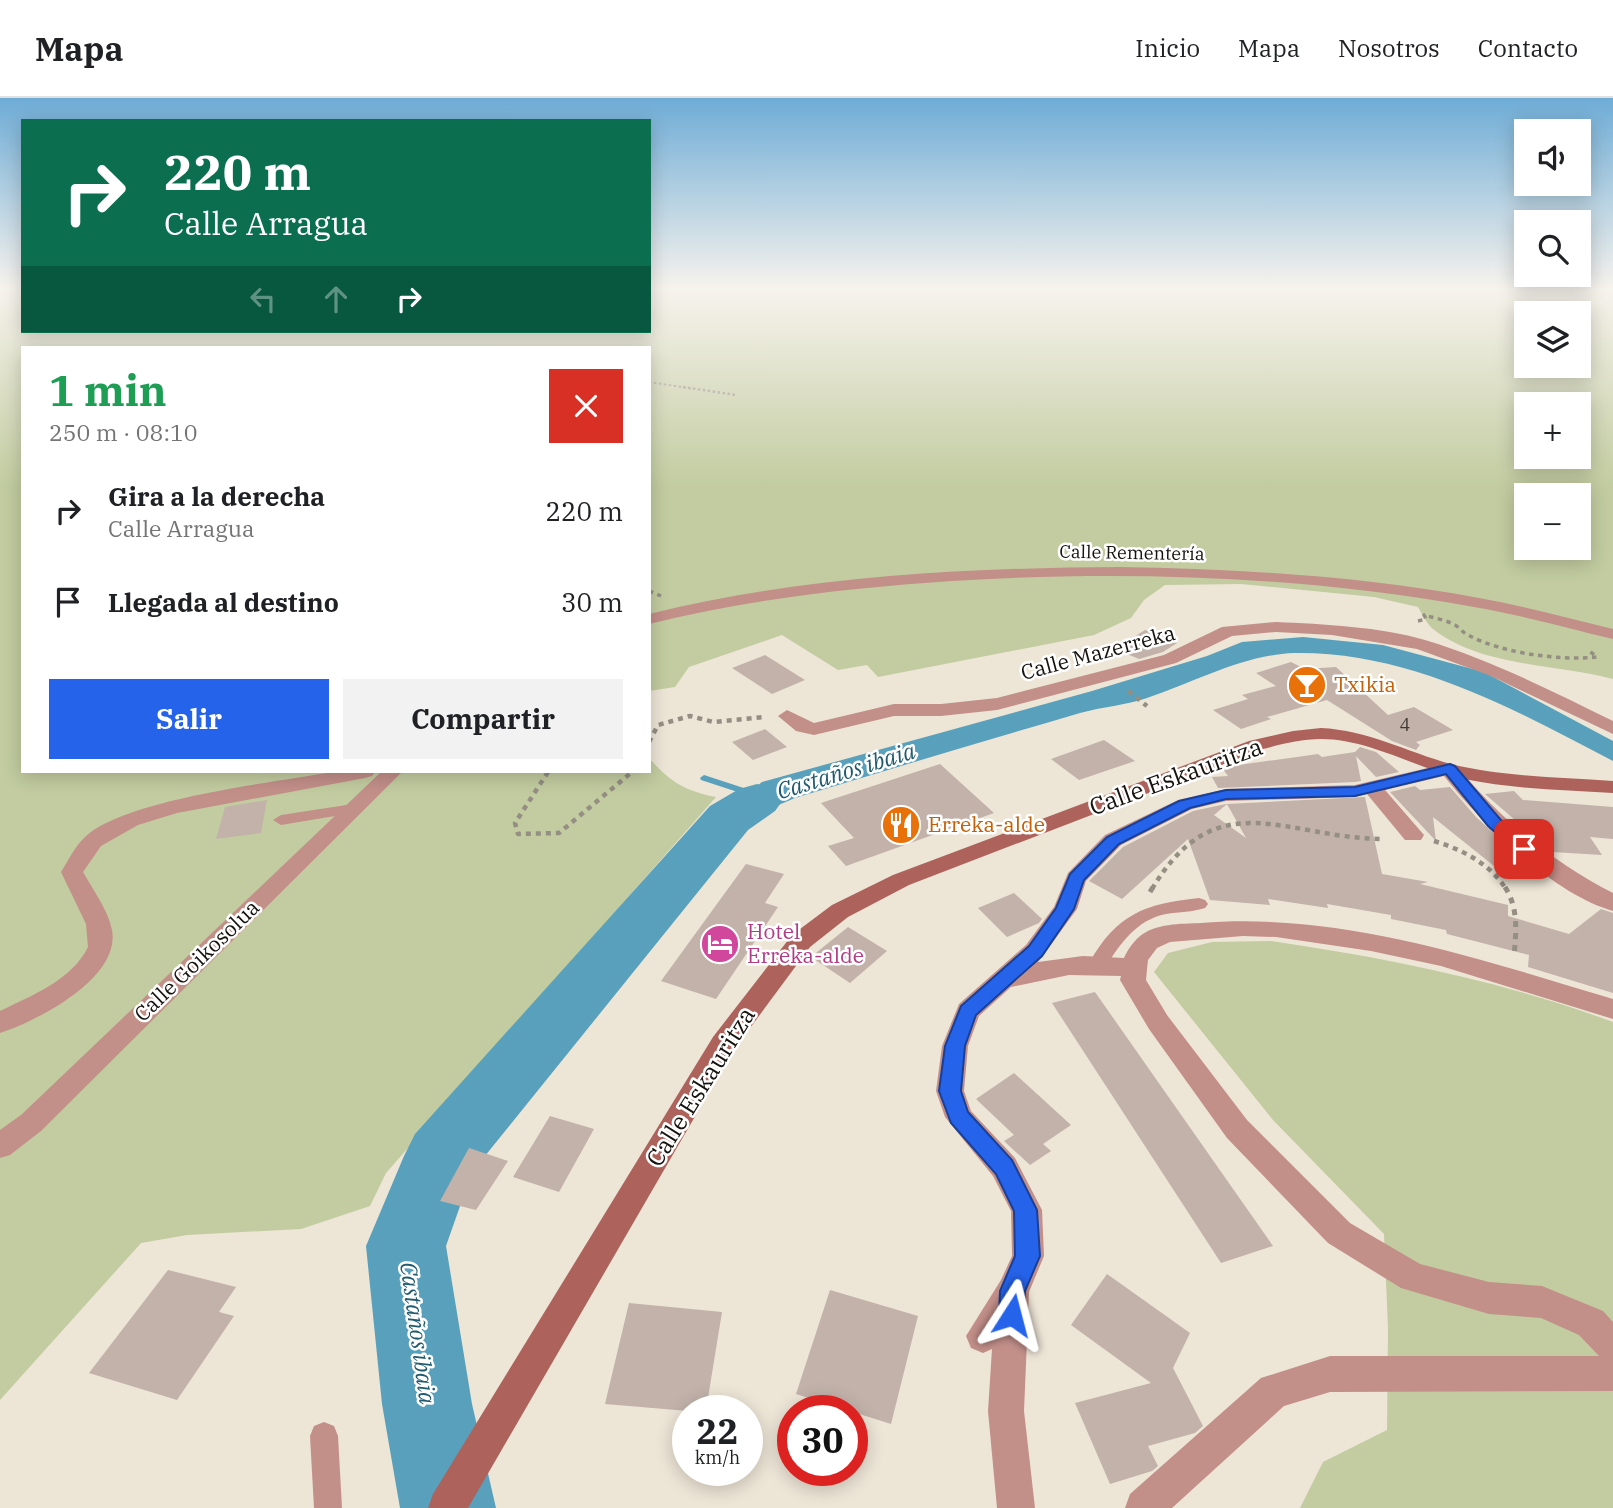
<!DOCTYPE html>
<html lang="es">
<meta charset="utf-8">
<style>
:root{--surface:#fff;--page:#f2f2f2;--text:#202124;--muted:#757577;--line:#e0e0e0;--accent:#2563eb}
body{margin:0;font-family:"IBM Plex Serif",serif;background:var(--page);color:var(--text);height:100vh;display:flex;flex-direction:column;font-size:26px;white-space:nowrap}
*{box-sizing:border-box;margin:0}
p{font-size:23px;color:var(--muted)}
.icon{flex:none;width:38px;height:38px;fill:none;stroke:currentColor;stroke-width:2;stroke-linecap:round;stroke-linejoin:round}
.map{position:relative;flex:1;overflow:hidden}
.panel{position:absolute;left:21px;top:248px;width:630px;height:427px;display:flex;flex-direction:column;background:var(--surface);border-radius:0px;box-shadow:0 4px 18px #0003}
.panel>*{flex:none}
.top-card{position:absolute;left:21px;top:21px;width:630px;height:214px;border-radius:0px;box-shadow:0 4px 18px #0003;background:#0b6e4f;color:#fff;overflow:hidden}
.tools{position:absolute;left:1514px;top:21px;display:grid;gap:14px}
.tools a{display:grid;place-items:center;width:77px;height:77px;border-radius:0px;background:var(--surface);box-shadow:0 4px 18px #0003;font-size:35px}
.speed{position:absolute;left:672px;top:1297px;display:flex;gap:14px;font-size:35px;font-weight:700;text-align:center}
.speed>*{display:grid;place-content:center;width:91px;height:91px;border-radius:50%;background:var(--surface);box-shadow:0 4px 18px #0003;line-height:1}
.speed small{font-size:18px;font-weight:400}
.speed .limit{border:10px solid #d22;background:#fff;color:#111}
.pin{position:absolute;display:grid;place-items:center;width:60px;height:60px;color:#fff;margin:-30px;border-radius:14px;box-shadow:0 4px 10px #0006}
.me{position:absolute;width:77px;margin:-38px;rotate:9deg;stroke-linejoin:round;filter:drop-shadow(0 0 5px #0008)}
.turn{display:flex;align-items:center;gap:24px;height:147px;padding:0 28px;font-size:32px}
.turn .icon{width:91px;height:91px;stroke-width:2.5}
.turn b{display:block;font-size:49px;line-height:60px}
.lanes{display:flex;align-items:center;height:66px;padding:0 28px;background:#0003;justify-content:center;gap:35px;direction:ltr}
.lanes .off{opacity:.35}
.round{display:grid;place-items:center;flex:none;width:74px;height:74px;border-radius:0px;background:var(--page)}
.summary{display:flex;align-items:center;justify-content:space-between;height:119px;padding:0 28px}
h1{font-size:42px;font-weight:700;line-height:52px;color:#1e9e55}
.cta{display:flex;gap:14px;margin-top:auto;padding:14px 28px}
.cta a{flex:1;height:80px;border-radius:0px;background:var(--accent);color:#fff;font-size:28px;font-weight:700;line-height:80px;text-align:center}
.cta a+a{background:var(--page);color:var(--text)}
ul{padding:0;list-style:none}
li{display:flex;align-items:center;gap:21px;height:91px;padding:0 28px}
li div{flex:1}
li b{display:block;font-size:26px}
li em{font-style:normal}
header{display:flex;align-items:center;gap:42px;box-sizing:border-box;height:98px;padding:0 35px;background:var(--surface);border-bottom:2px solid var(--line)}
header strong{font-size:33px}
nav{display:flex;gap:38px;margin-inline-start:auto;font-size:24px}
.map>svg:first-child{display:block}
</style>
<header>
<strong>Mapa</strong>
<nav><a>Inicio</a><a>Mapa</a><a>Nosotros</a><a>Contacto</a></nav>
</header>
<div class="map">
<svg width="1613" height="1410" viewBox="0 0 1613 1410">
<rect width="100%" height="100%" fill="#ede5d6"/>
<!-- green -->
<g fill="#c2cca0" fill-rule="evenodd">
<path d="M0,192H23V233H649V192H1613V581C1557,566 1481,569 1433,531C1427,526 1422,516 1418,509L1374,499L1241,486L1165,487L1144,502L1131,520L1094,537L878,579L867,567L838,572L782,537L689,569L675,589L649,593V250H23V674H649V660C670,684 685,693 716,699L386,1075L370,1108L301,1131L187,1137L141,1145L0,1302ZM1526,215H1578V268H1526ZM1526,306H1578V359H1526ZM1526,397H1578V450H1526Z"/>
<path d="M1271,843C1388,860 1502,883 1613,924V1410H1300L1323,1364L1387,1332L1388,1230L1384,1136L1273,1022L1154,874L1168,855L1212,844Z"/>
</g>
<!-- water -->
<path fill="#58a0bb" d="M1303,539L1383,547L1484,574L1613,643V663C1514,611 1409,553 1294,555C1243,557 1195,584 1147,600C1126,607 1102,609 1080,615C985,643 890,671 795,700L750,719L704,749L719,718L762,684L1092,593L1207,558L1242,544Z"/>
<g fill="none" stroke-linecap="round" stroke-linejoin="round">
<!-- stream -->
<path fill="#58a0bb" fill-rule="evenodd" d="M704,677L759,695L760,697L759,699H753L701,682L700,680Z"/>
<!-- river -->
<path fill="#58a0bb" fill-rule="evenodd" d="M757,686L775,691L783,702L775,713L748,732L472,1074L446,1148L472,1306L496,1410H400L382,1306L366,1148L404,1058L415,1036L710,708L739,691Z"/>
</g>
<!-- building -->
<g fill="#c2b2aa" fill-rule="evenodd">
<path d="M1145,532L1177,545L1163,554L1139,561L1115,551Z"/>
<path d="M765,557L805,582L772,596L732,570Z"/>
<path d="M1291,564L1305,571L1336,569L1388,617L1414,609L1453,632L1416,644L1420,647L1416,652L1392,643L1327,602L1267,619L1271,621L1241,631L1213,612L1248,601L1242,597L1276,588L1256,575Z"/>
<path d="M765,631L787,649L753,662L732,644Z"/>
<path d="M1104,642L1135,663L1079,682L1051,661Z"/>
<path d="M1360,649L1376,654L1399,674L1376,679L1356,658L1361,683L1355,684L1218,690L1212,679L1228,678L1222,670L1224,669L1318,656L1322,659L1355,654Z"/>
<path d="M940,666L994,715L846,768L828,748L854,740L821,705Z"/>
<path d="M1415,688L1420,692L1450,689L1476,719L1522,761L1494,768L1433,719L1436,743L1390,694Z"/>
<path d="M1514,693L1523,702L1613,709V741L1590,739L1602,757L1552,754L1485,696Z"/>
<path d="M1365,699L1382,776L1428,784L1420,786L1508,807V818L1569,836L1601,811L1613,815V895L1528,869L1529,857L1447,836L1446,832L1391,821V817L1327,806L1328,810L1268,801L1270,807L1210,802L1188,741L1122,801L1089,783L1123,749L1193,713L1226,706ZM1227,706L1246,740L1214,717Z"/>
<path d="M267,702L261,735L216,741L225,709Z"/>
<path d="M746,766L784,776L765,805L778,809L716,901L661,883Z"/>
<path d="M1014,795L1042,821L1039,825L1007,839L978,810Z"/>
<path d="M848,829L887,853L850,885L811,859Z"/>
<path d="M1095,894L1273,1148L1221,1165L1052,905Z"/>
<path d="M1014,975L1071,1027L1043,1046L1051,1053L1030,1067L1004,1043L1014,1037L976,1001Z"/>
<path d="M550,1018L594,1031L559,1094L513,1079Z"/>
<path d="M469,1050L508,1063L476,1112L440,1103Z"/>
<path d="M168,1172L236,1189L219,1214L234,1218L177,1302L89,1275Z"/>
<path d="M1107,1176L1190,1235L1173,1270L1203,1328L1195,1335L1148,1348L1158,1368L1152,1373L1110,1386L1075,1305L1151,1285L1071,1227Z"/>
<path d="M830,1192L918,1218L891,1326L796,1296Z"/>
<path d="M629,1205L722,1214L706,1312L688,1313L605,1306Z"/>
</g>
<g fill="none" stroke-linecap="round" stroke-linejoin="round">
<!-- path-far4 -->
<path stroke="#948e83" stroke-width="2" stroke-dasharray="2.5 2.5" stroke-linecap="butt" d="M649,284L695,291"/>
<!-- path-far3 -->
<path stroke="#948e83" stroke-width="2.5" stroke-dasharray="2.5 2.5" stroke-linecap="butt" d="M683,289L736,297"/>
<!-- path-far2 -->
<g stroke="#948e83" stroke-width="3.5" stroke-dasharray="4.5 4.5" stroke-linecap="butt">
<path d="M649,493L661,498"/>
<path d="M1418,523L1426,521L1424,517C1434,520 1446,522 1455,527C1460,530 1463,535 1468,537C1501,555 1560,563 1597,559L1587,551"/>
</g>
<!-- path-far1 -->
<g stroke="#948e83" stroke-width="4.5" stroke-dasharray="5 5" stroke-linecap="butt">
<path d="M1128,593L1147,608"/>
<path d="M649,644L658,627L690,618L713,624L765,619"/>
<path d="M548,674L515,725L518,736L559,735L632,674"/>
<path d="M1434,743C1463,752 1489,765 1506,791"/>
<path d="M1152,791C1217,682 1287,741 1384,741"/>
</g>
<!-- path -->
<g stroke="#948e83" stroke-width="5" stroke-dasharray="6 6" stroke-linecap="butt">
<path d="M1505,789C1519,811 1516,834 1514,859"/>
<path d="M1150,794L1153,789"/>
</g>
<!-- lane -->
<g fill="#c38f89" fill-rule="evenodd">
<path d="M353,706L359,708L361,711L359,714L281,727L273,722L281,717Z"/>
<path d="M1199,800L1205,802L1208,806L1205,810C1193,814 1179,814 1166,816C1136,822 1120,846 1105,870H1091L1089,865C1117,816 1144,806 1199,800Z"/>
<path d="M324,1324L334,1328L338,1338L342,1410H314L310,1338L314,1328Z"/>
</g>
<!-- street -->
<g fill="#c38f89" fill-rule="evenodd">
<path d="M1119,469C1240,471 1360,478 1479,500C1524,508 1568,520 1613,531V541C1567,530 1521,517 1474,509C1302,478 1126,472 952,483C850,490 749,501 649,526V516C803,478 962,470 1119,469Z"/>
<path d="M1276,524C1323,526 1381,529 1425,542C1491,562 1552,593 1613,623V636L1491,578L1417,551L1332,537L1276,534L1232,538L1176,565L997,612L941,618H894L814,637L796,633L778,618L787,612L814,625L894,606H941L997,600L1164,557L1222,529Z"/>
<path d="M1449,665L1456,667C1500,721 1551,763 1613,795V813C1553,796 1482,726 1444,678L1385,692L1424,737L1421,742H1405L1367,696L1355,699L1226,703L1192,711L1121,747L1086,783L1077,811L1038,864L1083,858L1124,860C1127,853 1133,844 1139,839C1155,825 1181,826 1201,825C1343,814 1479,861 1613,901V921L1441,868L1371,853L1276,839L1243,838L1170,844L1157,850L1148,862L1147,871L1146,882L1167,917L1247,1022L1350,1125L1420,1166L1489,1184L1542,1188L1603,1213L1613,1224V1293L1330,1294L1284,1308L1172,1410H1125L1130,1396L1261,1280L1330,1258H1599L1579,1237L1541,1220L1489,1216L1401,1190L1328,1145L1227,1040L1149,931L1120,882L1121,878L1069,877L1011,889L979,918L968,948L964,993L971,1013L1015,1060L1042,1112L1044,1158L1029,1194L1024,1313L1035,1410H997L988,1313L992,1251L983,1255L971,1250L966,1238L1001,1182L1012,1158L1011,1113L993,1078L945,1019L936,993L942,948L959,906L1026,847L1054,809L1068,775L1105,737L1178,702L1226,691L1355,687Z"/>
<path d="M333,674H375L372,678L365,680L177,715L138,727L101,748L83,774C93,792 108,812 112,832C121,880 37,923 0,935V913C31,898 72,882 88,849L86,826L61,774C68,763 75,748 85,739C125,701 276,684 333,674Z"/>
<path d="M381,674H402L41,1033L10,1057L0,1060V1032L21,1017Z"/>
</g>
<!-- secondary -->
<path fill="#ad635c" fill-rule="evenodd" d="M1321,630C1367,632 1407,654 1451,666C1504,679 1559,679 1613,683V695C1563,692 1513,691 1464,681C1417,671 1370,641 1321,641C1301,641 1282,646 1263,651L909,787L848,819L810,849L733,953L468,1410H428L433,1396L713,939L792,837L832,807L893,777L1249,643L1293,633Z"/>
</g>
<!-- sky -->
<linearGradient id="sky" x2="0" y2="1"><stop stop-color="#6eacd6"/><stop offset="0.49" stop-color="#f7f3ed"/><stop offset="1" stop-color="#f7f3ed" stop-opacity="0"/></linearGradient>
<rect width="1613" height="389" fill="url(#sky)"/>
<!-- route -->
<path fill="#2563eb" stroke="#184099" stroke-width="2" d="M1450,666L1455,668L1500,721L1530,748L1532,751L1530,755H1518L1488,728L1446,676L1355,698L1226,701L1190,710L1119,746L1084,782L1074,811L1042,858L976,917L965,948L961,993L968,1014L1012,1062L1037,1112L1040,1158L1025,1193L1024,1217L1021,1226L1012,1229L1003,1226L999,1217L1000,1193L1015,1158L1014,1113L996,1076L951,1025L939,993L945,948L961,908L1029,848L1056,810L1070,776L1107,739L1179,703L1226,692L1355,689Z"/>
<!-- icons -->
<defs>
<g id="bar-disc" transform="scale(2.0125)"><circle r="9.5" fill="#e8710a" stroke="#fff"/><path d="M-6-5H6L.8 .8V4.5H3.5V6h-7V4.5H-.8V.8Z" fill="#fff"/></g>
<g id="restaurant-disc" transform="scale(2.0125)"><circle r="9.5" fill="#e8710a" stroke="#fff"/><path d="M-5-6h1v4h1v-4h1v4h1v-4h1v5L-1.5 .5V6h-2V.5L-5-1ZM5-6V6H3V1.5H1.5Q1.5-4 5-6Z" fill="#fff"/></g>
<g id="hotel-disc" transform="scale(2.0125)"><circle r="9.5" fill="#d1479c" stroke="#fff"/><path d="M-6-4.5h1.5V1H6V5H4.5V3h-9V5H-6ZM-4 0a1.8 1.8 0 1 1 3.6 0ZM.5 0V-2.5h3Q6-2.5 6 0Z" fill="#fff"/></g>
</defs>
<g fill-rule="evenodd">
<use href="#bar-disc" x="1307" y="587"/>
<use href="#restaurant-disc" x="901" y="727"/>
<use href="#hotel-disc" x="720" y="846"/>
</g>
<g text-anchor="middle" stroke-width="5" stroke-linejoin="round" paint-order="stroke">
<!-- far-street labels -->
<g font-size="18" fill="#16130e" stroke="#fff">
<text transform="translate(1132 455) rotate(1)" y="6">Calle Rementería</text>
</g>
<!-- number labels -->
<g font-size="18" fill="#413b35">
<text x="1405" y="633">4</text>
</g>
<!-- street labels -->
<g font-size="21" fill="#16130e" stroke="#fff">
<text transform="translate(1098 555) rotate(-15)" y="7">Calle Mazerreka</text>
<text transform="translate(197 863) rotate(-44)" y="7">Calle Goikosolua</text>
</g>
<!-- food labels -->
<g font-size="21" fill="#c56008" stroke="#fff" text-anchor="start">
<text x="1334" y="594">Txikia</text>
<text x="928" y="734">Erreka-alde</text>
</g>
<!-- hotel labels -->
<g font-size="21" fill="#b23c85" stroke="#fff" text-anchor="start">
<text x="747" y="841">Hotel<tspan x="747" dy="24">Erreka-alde</tspan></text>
</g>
<!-- water labels -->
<g font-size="23" font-style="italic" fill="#215b6f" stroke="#fff">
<text transform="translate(846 673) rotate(-17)" y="8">Castaños ibaia</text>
<text transform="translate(418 1235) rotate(82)" y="8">Castaños ibaia</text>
</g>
<!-- near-street labels -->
<g font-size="24" fill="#16130e" stroke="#fff">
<text transform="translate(1176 679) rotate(-20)" y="8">Calle Eskauritza</text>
<text transform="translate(701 989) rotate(-58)" y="8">Calle Eskauritza</text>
</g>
</g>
</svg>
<div class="tools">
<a><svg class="icon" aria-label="sound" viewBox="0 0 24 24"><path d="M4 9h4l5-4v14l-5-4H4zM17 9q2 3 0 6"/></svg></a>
<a><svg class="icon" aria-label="search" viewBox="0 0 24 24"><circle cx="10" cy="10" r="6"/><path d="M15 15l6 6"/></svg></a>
<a><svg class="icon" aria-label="layers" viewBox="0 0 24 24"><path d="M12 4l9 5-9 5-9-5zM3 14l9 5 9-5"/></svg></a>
<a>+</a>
<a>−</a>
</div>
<div class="speed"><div>22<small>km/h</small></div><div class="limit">30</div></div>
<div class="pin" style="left:1524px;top:751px;background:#d93025"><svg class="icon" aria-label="arrive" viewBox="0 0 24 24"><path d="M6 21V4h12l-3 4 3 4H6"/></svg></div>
<svg class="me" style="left:1012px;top:1217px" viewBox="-20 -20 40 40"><path d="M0-17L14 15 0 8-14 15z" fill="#2563eb" stroke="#fff" stroke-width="4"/></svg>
<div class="top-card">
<div class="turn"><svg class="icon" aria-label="right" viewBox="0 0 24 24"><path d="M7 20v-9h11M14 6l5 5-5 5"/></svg><div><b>220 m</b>Calle Arragua</div></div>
<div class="lanes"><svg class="icon off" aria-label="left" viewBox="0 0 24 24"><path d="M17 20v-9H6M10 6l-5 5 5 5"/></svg><svg class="icon off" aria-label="ahead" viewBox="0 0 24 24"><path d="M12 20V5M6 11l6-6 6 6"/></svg><svg class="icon" aria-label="right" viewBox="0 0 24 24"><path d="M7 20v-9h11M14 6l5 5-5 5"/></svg></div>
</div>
<section class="panel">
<div class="summary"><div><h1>1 min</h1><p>250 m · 08:10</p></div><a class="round" style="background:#d93025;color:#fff"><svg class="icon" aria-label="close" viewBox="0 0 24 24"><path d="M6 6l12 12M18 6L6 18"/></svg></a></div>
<ul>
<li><svg class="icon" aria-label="right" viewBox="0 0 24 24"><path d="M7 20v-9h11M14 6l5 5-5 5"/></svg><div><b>Gira a la derecha</b><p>Calle Arragua</p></div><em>220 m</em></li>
<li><svg class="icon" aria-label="arrive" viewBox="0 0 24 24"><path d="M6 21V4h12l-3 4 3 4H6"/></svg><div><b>Llegada al destino</b></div><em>30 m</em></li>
</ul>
<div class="cta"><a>Salir</a><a>Compartir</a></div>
</section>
</div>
